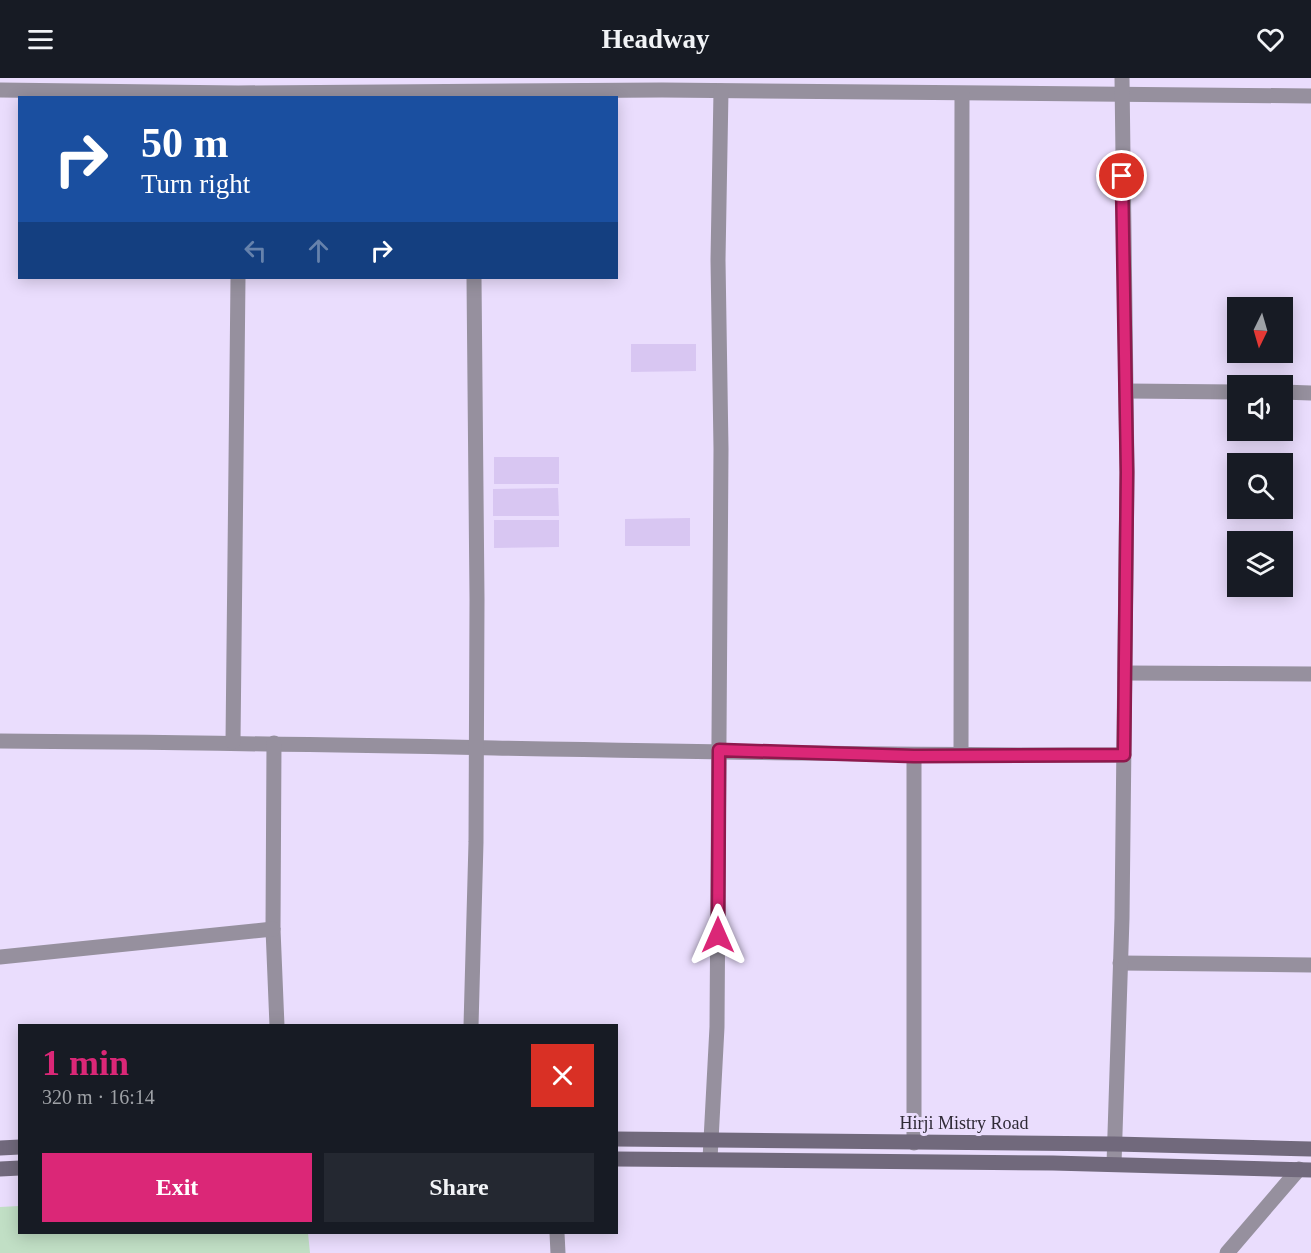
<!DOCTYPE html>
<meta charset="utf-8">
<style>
:root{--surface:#171b24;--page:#242831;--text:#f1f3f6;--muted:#9ea1a6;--accent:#db2777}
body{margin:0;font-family:"Times New Roman",serif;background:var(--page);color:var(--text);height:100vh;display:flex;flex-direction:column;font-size:22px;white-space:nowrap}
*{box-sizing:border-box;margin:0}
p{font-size:20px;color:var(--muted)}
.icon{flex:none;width:33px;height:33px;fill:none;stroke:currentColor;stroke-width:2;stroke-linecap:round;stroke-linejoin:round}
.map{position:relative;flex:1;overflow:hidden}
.panel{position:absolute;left:18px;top:946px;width:600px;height:210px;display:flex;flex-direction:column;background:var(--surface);border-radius:0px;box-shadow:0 3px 15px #0003}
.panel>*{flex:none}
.guide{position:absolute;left:18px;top:18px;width:600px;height:183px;border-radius:0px;box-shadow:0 3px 15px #0003;background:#1a4fa0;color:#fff;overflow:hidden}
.needle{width:39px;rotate:185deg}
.fabs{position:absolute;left:1227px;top:219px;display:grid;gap:12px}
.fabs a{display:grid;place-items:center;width:66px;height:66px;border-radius:0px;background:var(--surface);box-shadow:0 3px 15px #0003;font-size:30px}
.pin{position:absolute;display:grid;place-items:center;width:51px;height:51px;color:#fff;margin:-26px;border:3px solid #fff;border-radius:50%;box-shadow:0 2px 6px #0007}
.me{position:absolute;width:66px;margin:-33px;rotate:0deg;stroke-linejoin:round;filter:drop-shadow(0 0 4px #0008)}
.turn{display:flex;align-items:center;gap:21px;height:126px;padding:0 24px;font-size:27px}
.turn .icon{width:78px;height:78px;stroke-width:2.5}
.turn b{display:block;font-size:42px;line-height:51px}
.lanes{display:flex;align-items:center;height:57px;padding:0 24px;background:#0003;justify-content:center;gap:30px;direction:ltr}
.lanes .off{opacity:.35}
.round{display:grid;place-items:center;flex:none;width:63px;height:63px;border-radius:0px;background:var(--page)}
.head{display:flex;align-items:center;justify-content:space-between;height:102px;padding:0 24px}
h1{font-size:36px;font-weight:600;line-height:45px;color:var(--accent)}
.button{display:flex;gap:12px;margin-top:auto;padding:12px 24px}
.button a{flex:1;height:69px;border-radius:0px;background:var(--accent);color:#fff;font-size:24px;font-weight:600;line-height:69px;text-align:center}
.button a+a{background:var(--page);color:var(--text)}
header{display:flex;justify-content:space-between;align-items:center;height:78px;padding:0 24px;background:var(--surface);font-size:27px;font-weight:600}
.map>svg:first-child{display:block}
</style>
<header><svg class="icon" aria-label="menu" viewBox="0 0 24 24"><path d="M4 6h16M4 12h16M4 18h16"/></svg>Headway<svg class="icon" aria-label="heart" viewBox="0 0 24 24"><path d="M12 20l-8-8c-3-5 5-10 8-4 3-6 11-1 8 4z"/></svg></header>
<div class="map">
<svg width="1311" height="1175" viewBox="0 0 1311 1175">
<rect width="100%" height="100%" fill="#eaddfd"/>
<!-- green -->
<path fill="#c1dfc5" d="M19,1128L20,1155H308L310,1175H0V1129Z"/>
<!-- building -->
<g fill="#d8c6f2">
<path d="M631,266H696V293L631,294Z"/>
<rect x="494" y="379" width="65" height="27"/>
<path d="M558,410L559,438H493V411Z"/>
<path d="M690,440V468H625V441Z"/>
<path d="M494,442H559V469L494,470Z"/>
</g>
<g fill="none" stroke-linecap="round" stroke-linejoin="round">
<!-- minor -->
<g stroke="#96909e" stroke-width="15">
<path d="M0,12L238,15L662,12L1311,18"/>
<path d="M1126,313L1238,314"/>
<path d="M1282,314L1311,315"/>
<path d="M1125,595L1311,596"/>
<path d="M0,663C375,665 749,678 1124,677"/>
<path d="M233,664L238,200"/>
<path d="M274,665L273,851L277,948"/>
<path d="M961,677L962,16"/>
<path d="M0,879L273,851"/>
<path d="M1120,885L1311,887"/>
<path d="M471,948L476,764L477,521L474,200"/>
<path d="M914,1065V678"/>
<path d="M710,1081L717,949L721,371L718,182L721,13"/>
<path d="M1114,1086L1122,840L1127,394L1122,0"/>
<path d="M557,1155L558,1175"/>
<path d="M1227,1175L1299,1091"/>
</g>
<!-- secondary -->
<g stroke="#71697c" stroke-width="15">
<path d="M616,1061L1115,1066L1311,1071"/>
<path d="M0,1070L20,1069"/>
<path d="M616,1081L1053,1085L1311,1092"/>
<path d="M0,1091L20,1090"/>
</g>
</g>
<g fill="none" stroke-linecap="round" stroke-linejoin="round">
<!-- route casing -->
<g stroke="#8e194d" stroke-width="15">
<path id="route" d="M718,857L719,672L914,678L1124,677L1127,394L1122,98"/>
</g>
<!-- route -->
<use href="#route" stroke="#db2777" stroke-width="10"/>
</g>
<g text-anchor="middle" stroke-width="6" stroke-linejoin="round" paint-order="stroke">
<!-- street labels -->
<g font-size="18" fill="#2f2a36" stroke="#eaddfd">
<text x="964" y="1051">Hirji Mistry Road</text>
</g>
</g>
</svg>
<div class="fabs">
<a><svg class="needle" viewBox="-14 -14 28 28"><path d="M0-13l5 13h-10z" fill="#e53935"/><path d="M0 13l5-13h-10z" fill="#9ea1a6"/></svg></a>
<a><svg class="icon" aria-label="sound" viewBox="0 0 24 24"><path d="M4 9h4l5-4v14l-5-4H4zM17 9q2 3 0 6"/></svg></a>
<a><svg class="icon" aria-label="search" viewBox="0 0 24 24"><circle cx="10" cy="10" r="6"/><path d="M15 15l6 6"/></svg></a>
<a><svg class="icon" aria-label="layers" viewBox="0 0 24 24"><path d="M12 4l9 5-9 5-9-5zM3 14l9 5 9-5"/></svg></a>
</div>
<div class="pin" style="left:1122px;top:98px;background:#d93025"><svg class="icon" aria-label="arrive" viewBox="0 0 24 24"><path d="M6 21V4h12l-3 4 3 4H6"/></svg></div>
<svg class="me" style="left:718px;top:857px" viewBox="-20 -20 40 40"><path d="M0-17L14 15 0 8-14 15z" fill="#db2777" stroke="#fff" stroke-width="4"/></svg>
<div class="guide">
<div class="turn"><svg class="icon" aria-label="right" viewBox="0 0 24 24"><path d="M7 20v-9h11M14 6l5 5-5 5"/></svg><div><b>50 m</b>Turn right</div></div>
<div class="lanes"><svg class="icon off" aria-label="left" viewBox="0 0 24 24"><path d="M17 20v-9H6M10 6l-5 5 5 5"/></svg><svg class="icon off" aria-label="ahead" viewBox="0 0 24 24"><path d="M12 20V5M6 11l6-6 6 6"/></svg><svg class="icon" aria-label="right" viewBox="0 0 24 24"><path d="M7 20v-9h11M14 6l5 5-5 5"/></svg></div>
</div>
<section class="panel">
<div class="head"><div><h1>1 min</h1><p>320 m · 16:14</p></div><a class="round" style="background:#d93025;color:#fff"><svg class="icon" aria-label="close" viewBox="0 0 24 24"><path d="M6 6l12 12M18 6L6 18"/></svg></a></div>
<div class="button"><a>Exit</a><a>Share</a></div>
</section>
</div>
